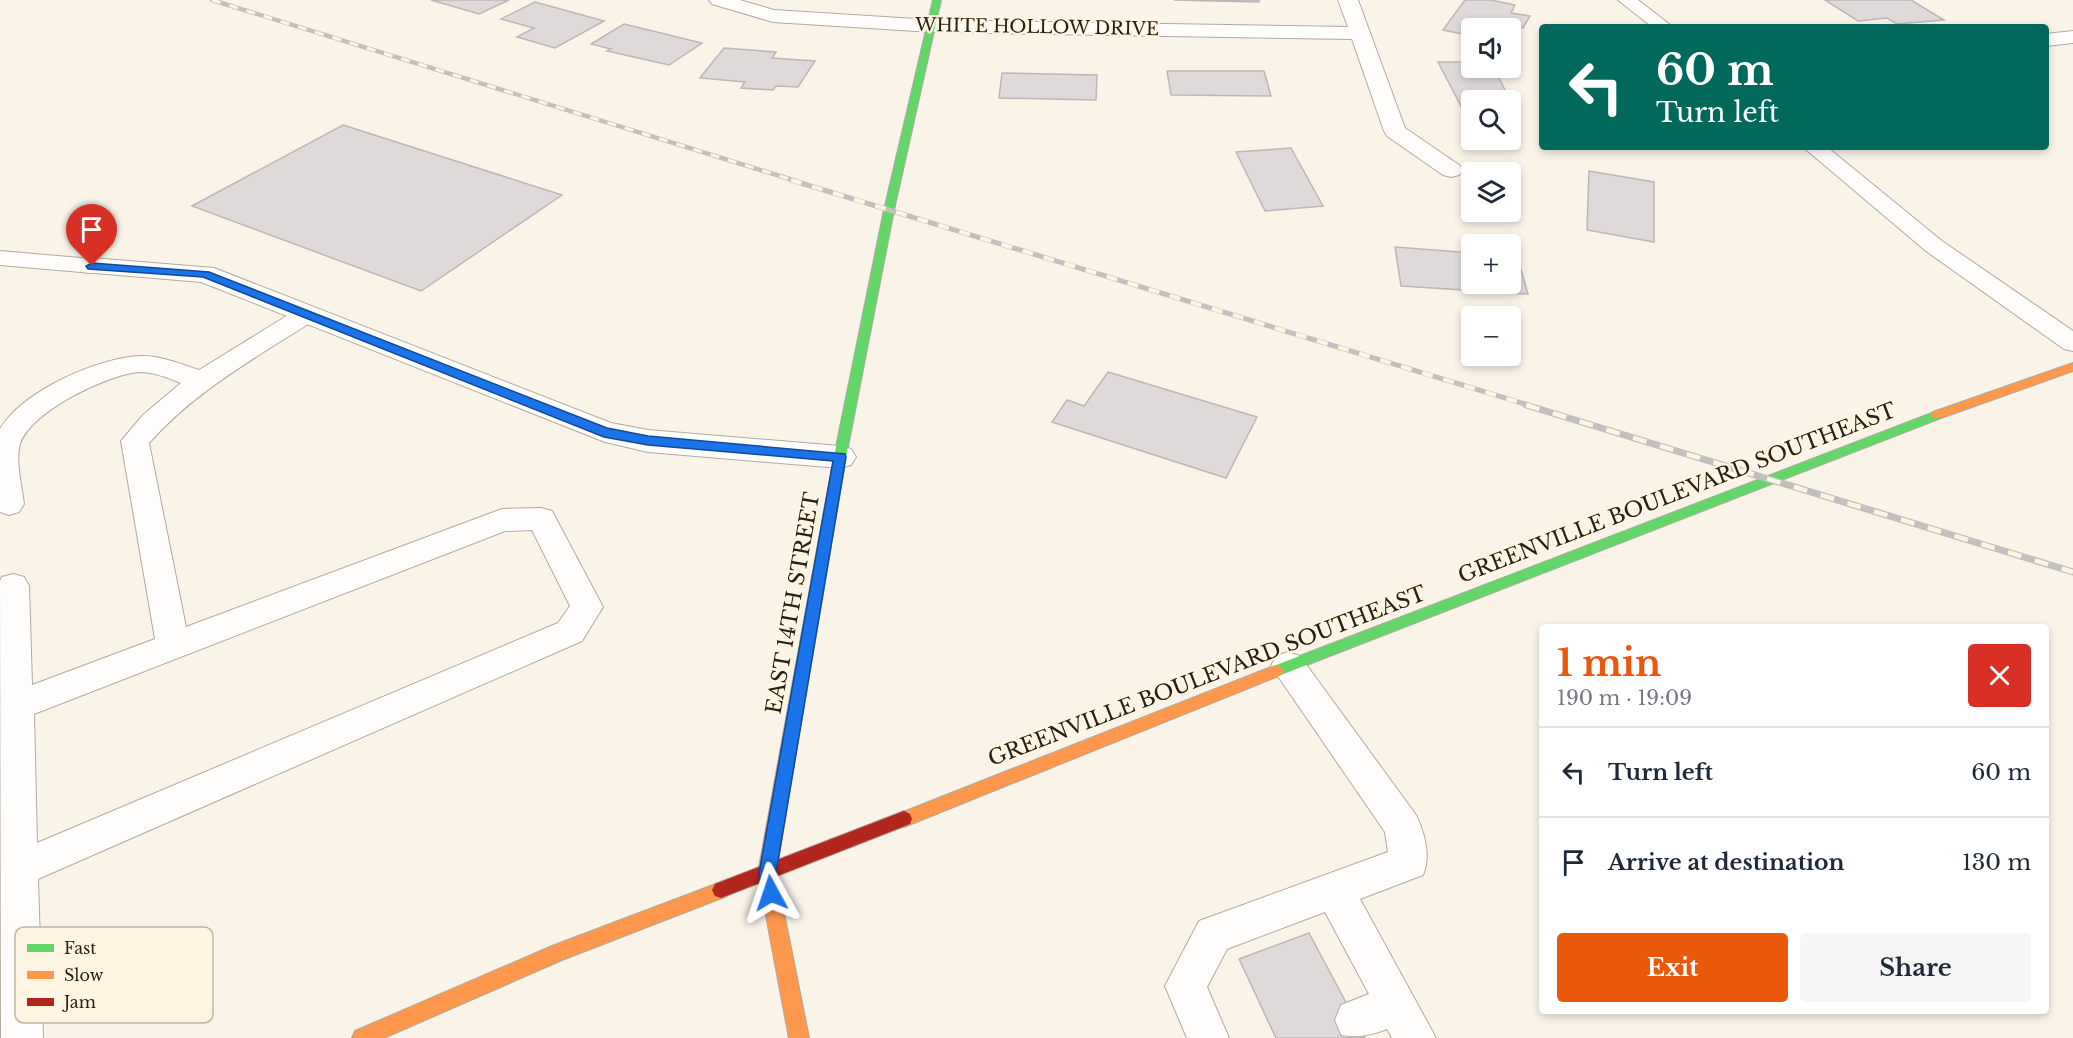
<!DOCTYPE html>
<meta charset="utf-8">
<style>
:root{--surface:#fff;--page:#f6f6f7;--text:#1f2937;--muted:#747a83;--line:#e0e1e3;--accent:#ea580c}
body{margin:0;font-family:"Libre Baskerville",serif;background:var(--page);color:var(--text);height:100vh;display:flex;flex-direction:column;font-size:22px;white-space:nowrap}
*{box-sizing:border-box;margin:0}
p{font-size:20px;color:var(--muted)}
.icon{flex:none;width:33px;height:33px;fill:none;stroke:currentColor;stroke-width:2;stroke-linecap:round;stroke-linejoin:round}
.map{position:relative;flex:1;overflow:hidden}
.details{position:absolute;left:1539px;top:624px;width:510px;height:390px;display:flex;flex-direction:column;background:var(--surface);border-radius:6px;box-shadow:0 3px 9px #0003}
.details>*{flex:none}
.hud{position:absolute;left:1539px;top:24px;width:510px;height:126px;border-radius:6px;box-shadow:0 3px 9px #0003;background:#00695c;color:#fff;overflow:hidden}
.controls{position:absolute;left:1461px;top:18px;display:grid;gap:12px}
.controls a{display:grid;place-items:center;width:60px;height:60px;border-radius:6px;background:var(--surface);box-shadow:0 3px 9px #0003;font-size:30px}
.pin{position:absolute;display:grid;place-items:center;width:51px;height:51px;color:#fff;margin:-62px -26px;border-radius:50% 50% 50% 0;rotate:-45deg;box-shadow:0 0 6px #0007}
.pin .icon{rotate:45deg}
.me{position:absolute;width:66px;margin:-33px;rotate:355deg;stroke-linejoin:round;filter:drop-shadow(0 0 4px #0008)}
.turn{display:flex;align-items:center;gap:21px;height:126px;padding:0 18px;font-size:27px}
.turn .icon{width:78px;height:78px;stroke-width:2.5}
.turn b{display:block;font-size:42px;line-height:51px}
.round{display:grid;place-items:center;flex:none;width:63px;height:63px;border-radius:6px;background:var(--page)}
.headline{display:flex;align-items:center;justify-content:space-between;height:102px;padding:0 18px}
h1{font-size:36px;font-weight:700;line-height:45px;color:var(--accent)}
.action{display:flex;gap:12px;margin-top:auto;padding:12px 18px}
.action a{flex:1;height:69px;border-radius:6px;background:var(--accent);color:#fff;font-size:24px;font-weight:700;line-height:69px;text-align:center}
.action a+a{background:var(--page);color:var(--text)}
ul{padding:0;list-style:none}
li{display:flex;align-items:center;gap:18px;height:90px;padding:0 18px;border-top:2px solid var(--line)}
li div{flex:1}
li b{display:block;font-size:22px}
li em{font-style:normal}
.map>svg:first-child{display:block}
</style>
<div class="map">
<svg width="2073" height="1038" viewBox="0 0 2073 1038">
<rect width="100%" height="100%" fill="#f9f3e8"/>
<!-- building -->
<g fill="#dfd9d9" stroke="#bdb6b7" stroke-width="1.5">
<path d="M431,0H509L479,14Z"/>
<path d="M1174,0H1259V2Z"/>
<path d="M1465,0H1491L1515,5L1511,13L1530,16L1523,28L1503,23L1499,28H1472V36L1443,30Z"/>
<path d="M1825,0H1911L1944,20L1897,24L1887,18L1858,21Z"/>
<path d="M535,2L604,21L555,48L517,37L534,28L501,19Z"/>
<path d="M624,24L702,43L669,65L607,51L611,49L591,44Z"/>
<path d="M724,48L776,52L772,58L815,61L798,87L776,86L773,90L741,88L745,82L700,78Z"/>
<path d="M1438,62H1472V68H1494L1510,100H1472V110H1463Z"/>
<path d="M1167,71H1264L1271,96L1171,95Z"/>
<path d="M1002,73L1097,75L1096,100L999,98Z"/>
<path d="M343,125L562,195L421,291L192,206Z"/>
<path d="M1291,148L1323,206L1265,211L1236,152Z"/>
<path d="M1589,171L1654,182V242L1587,230Z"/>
<path d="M1395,247L1472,253V284H1510V255L1517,256L1528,294L1401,286Z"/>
<path d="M1108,372L1257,417L1226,478L1052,422L1067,400L1084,406Z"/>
<path d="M1309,933L1365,1038H1276L1239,959Z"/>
</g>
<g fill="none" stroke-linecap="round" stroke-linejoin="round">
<!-- lane casing -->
<g stroke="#b0aba0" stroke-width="2">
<g id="lane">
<path d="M1618,0H1638L1673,27H1652Z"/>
<path d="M2073,31V43L2046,46V34Z"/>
<path d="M1803,147H1827L1942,241L2073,331V351L2064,349L1926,251Z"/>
<path d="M0,251L92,259L100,261L104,266L100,271L92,273L0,265Z"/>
<path d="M307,306L316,309L320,314L316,319C257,357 196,390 149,443L186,627L502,509L541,508L552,511L603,607L582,641L38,879L43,1038H1L0,581L2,577L13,574L24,577L29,586L32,685L155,639L121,441L143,415L181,383C168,378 154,372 140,372C108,374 31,411 20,444C15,461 22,486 24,504L19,512L9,515L0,512V429C23,391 97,358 140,356C159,355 181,364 199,370L298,309ZM532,530L570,606L558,623L37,843L34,714L505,531Z"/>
<path d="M1288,652L1300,656L1416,815C1425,834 1431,856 1423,875L1360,899L1436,1038H1392L1387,1029C1372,1035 1358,1038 1341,1035L1335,1020L1341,1005L1369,994L1325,912L1227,949L1207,987L1229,1038H1187L1165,986L1199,921L1388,852L1385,832L1271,666L1276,656Z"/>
</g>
</g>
<!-- street casing -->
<g stroke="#b0aba0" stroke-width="2">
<g id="street">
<path d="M709,0H740L774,10L932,20L1348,27L1338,0H1358L1405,128L1459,165L1463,170L1459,175L1451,177L1443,175L1387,136L1384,131L1352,39L932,32L773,22L712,4Z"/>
<path d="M92,258L214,268L611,423L648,430L840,446L851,449L856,457L851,465L840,468L648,452L605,442L201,282L83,272L79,266L83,260Z"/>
</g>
</g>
<!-- fast casing -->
<g stroke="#b0aba0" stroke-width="2">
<g id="fast">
<path d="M933,0H941L894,210L846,457L796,752L794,757L788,759L782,757L780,752L834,457L884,210Z"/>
<path d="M1937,411L1943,415L1941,418L1281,675L1276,677L1271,675L1268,671L1271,667Z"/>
</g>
</g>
<!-- slow casing -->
<g stroke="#b0aba0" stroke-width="2">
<g id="slow">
<path d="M2073,363V371L1941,418H1933L1931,415L1933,412Z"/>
<path d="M1276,665L1281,667L1284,671L1281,675L904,827L898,824L896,819L898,814Z"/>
<path d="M788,745L794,747L796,752L776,873L809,1038H789L758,873L780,752L782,747Z"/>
<path d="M721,882L727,884L730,890L727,896L562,960L384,1038H352L355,1031L552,946Z"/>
</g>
</g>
<!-- jam casing -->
<g stroke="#b0aba0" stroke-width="2">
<path id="jam" d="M904,811L910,814L912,819L910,824L721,898L715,896L712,890L715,884Z"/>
</g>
<!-- lane -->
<use href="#lane" fill="#fefdfc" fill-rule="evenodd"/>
<!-- street -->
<use href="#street" fill="#fefdfc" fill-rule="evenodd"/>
<!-- fast -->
<use href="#fast" fill="#63d668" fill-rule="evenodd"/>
<!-- slow -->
<use href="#slow" fill="#ff974d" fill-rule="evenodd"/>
<!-- jam -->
<use href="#jam" fill="#b3261e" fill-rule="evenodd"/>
<!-- rail-far2 casing -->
<g stroke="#c2c0be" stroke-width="4.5">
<path id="rail-far2" d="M212,0L796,181"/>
</g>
<!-- rail-far1 casing -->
<g stroke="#c2c0be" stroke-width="5">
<path id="rail-far1" d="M791,180L1531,406"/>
</g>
<!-- rail casing -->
<g stroke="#c2c0be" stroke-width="7">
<path id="rail" d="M1526,405L2073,572"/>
</g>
<!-- rail-far2 -->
<use href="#rail-far2" stroke="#fff5e2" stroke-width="3" stroke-dasharray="9" stroke-linecap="butt"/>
<!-- rail-far1 -->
<use href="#rail-far1" stroke="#fff5e2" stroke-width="4" stroke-dasharray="11" stroke-linecap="butt"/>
<!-- rail -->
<use href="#rail" stroke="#fff5e2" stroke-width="4.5" stroke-dasharray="14" stroke-linecap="butt"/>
</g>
<!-- route -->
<path fill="#1a73e8" stroke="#114b97" stroke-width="1.5" d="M92,263L209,272L607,428L648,436L845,454L846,457L776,873L780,893L778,899L771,902L765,899L759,873L833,461L648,445L604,437L203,277L88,269L86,266Z"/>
<g text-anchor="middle" stroke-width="4.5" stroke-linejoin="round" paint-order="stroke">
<!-- far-street labels -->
<g font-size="18" fill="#272115" stroke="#fff5e2">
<text transform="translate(1037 27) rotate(1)" y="6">WHITE HOLLOW DRIVE</text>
</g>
<!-- street labels -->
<g font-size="21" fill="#272115" stroke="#fff5e2">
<text transform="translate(1677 493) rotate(-21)" y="7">GREENVILLE BOULEVARD SOUTHEAST</text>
<text transform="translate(793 603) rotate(-80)" y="7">EAST 14TH STREET</text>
<text transform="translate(1207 676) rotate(-21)" y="7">GREENVILLE BOULEVARD SOUTHEAST</text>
</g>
</g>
<!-- legend -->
<rect x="15" y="927" width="198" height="96" rx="9" fill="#fff5e2" stroke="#beb5a4" stroke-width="1.5"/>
<rect x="27" y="944" width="27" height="8" fill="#63d668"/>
<rect x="27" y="971" width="27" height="8" fill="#ff974d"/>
<rect x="27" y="998" width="27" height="8" fill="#b3261e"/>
<g font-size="16" fill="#272115">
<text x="64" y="954">Fast</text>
<text x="64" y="981">Slow</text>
<text x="64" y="1008">Jam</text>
</g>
</svg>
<div class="controls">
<a><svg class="icon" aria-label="sound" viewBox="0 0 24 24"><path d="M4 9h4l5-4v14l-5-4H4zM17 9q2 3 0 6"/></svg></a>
<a><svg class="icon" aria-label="search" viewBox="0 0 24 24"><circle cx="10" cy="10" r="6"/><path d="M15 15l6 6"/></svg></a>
<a><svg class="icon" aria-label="layers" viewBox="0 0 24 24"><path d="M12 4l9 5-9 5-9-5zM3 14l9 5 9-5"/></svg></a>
<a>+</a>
<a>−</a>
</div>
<div class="pin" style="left:92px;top:266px;background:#d93025"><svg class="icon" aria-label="arrive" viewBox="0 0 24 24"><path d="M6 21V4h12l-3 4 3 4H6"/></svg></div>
<svg class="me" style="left:771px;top:893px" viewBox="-20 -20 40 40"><path d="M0-17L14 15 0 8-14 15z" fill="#1a73e8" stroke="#fff" stroke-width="4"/></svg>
<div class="hud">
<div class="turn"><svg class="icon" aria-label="left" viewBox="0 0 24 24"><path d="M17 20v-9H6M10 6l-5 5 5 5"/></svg><div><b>60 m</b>Turn left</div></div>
</div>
<section class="details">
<div class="headline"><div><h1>1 min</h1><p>190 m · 19:09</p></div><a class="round" style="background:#d93025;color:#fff"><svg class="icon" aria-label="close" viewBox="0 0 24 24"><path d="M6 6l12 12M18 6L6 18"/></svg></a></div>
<ul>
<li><svg class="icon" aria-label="left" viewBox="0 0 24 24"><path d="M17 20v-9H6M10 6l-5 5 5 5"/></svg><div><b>Turn left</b></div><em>60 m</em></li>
<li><svg class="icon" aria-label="arrive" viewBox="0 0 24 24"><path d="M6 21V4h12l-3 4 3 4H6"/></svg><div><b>Arrive at destination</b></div><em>130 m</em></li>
</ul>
<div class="action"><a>Exit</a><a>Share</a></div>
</section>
</div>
